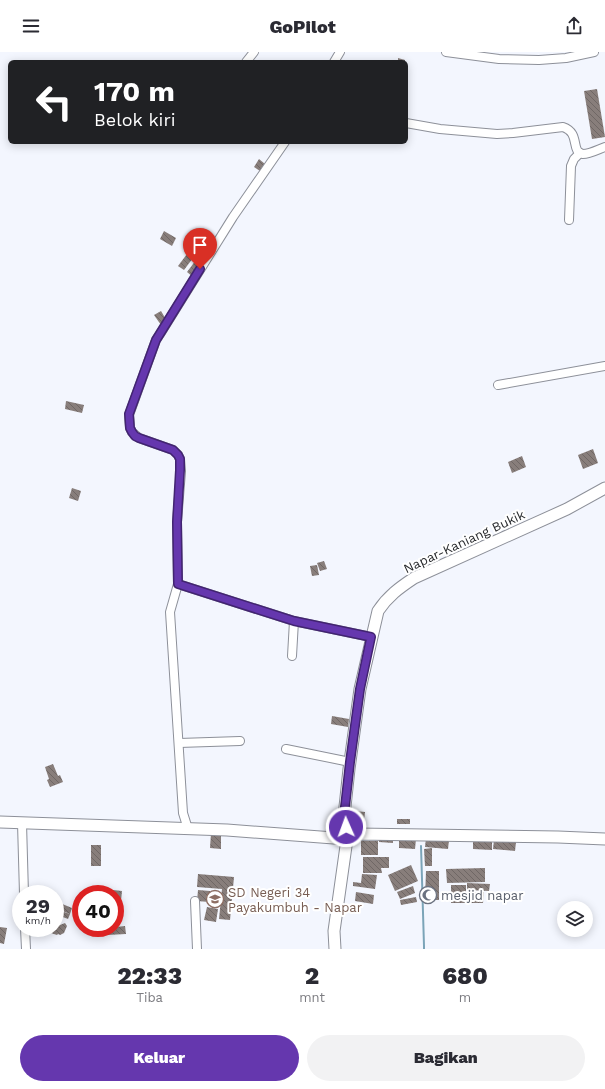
<!DOCTYPE html>
<html lang="id">
<style>
:root{--surface:#fff;--page:#f2f2f3;--text:#2b2b33;--muted:#7c7c81;--accent:#6537ae}
body{margin:0;font-family:"Work Sans",sans-serif;background:var(--page);color:var(--text);height:100vh;display:flex;flex-direction:column;font-size:15px;white-space:nowrap}
*{box-sizing:border-box;margin:0}
p{font-size:13px;color:var(--muted)}
.icon{flex:none;width:22px;height:22px;fill:none;stroke:currentColor;stroke-width:2;stroke-linecap:round;stroke-linejoin:round}
.map{position:relative;height:897px;overflow:hidden}
.sheet{display:flex;flex-direction:column;background:var(--surface);flex:1}
.sheet>*{flex:none}
.hud{position:absolute;left:8px;top:8px;width:400px;height:84px;border-radius:6px;box-shadow:0 2px 10px #0003;background:#202124;color:#fff;overflow:hidden}
.controls{position:absolute;left:557px;top:849px;display:grid;gap:8px}
.controls a{display:grid;place-items:center;width:36px;height:36px;border-radius:50%;background:var(--surface);box-shadow:0 2px 10px #0003;font-size:20px}
.speed{position:absolute;left:12px;top:833px;display:flex;gap:8px;font-size:20px;font-weight:700;text-align:center}
.speed>*{display:grid;place-content:center;width:52px;height:52px;border-radius:50%;background:var(--surface);box-shadow:0 2px 10px #0003;line-height:1}
.speed small{font-size:10px;font-weight:400}
.speed .limit{border:6px solid #d22;background:#fff;color:#111}
.pin{position:absolute;display:grid;place-items:center;width:34px;height:34px;color:#fff;margin:-41px -17px;border-radius:50% 50% 50% 0;rotate:-45deg;box-shadow:0 0 4px #0007}
.pin .icon{rotate:45deg}
.me{position:absolute;width:44px;margin:-22px;rotate:358deg;stroke-linejoin:round;filter:drop-shadow(0 0 3px #0008)}
.turn{display:flex;align-items:center;gap:14px;height:84px;padding:0 20px;font-size:18px}
.turn .icon{width:52px;height:52px;stroke-width:2.5}
.turn b{display:block;font-size:28px;line-height:34px}
.eta{display:flex;justify-content:space-evenly;align-items:center;height:68px;text-align:center}
.eta b{font-size:24px;font-weight:800;line-height:28px}
.button{display:flex;gap:8px;margin-top:auto;padding:8px 20px}
.button a{flex:1;height:46px;border-radius:24px;background:var(--accent);color:#fff;font-size:16px;font-weight:800;line-height:46px;text-align:center}
.button a+a{background:var(--page);color:var(--text)}
header{display:flex;justify-content:space-between;align-items:center;height:52px;padding:0 20px;background:var(--surface);font-size:18px;font-weight:800}
.map>svg:first-child{display:block}
</style>
<header><svg class="icon" aria-label="menu" viewBox="0 0 24 24"><path d="M4 6h16M4 12h16M4 18h16"/></svg>GoPilot<svg class="icon" aria-label="share" viewBox="0 0 24 24"><path d="M12 15V3M7 8l5-5 5 5M5 13v7h14v-7"/></svg></header>
<div class="map">
<svg width="605" height="897" viewBox="0 0 605 897">
<defs>
<pattern id="building-back-hatch" width="6" height="6" patternUnits="userSpaceOnUse"><rect width="6" height="6" fill="#887e7b"/><path d="M-1 5l2 2M0 0l6 6M5-1l2 2" fill="none" stroke="#6f6765"/></pattern>
</defs>
<rect width="100%" height="100%" fill="#f3f6fe"/>
<g fill="none" stroke-linecap="round" stroke-linejoin="round">
<!-- stream -->
<path stroke="#7ba4b8" stroke-width="2" d="M421,794L424,894V897"/>
</g>
<!-- building -->
<g fill="url(#building-back-hatch)">
<path d="M398,6L405,8V10H398Z"/>
<path d="M597,37L605,85L592,87L584,39Z"/>
<path d="M259,107L265,112L260,119L254,115Z"/>
<path d="M164,179L176,186L172,194L160,187Z"/>
<path d="M193,186L202,192L198,199L189,194Z"/>
<path d="M187,202L193,206L184,218L178,214Z"/>
<path d="M196,208L203,213L193,225L187,220Z"/>
<path d="M161,259L167,269L161,273L154,263Z"/>
<path d="M66,349L84,353L82,361L65,357Z"/>
<path d="M593,397L598,411L583,417L578,403Z"/>
<path d="M522,404L526,415L512,421L508,410Z"/>
<path d="M72,436L81,439L78,449L69,446Z"/>
<path d="M324,509L327,517L320,519L317,511Z"/>
<path d="M317,513L319,523L312,524L310,514Z"/>
<path d="M332,664L349,667L348,675L331,672Z"/>
<path d="M53,712L58,724L60,723L63,730L50,735L47,728L49,727L45,715Z"/>
<path d="M355,759L365,760L364,769L357,768L355,765Z"/>
<rect x="397" y="767" width="13" height="5"/>
<path d="M211,781L221,782V797L210,796Z"/>
<path d="M379,784L393,785V791L379,790Z"/>
<path d="M399,786L416,787L415,797L399,796Z"/>
<path d="M426,786L449,788L448,797L425,795Z"/>
<path d="M479,787H492V798L473,797V790H479Z"/>
<path d="M494,788L516,790L515,799L493,797Z"/>
<rect x="361" y="789" width="17" height="14"/>
<rect x="91" y="793" width="10" height="21"/>
<path d="M432,796V814H425L424,797Z"/>
<path d="M363,805H389V816H381L382,821H363Z"/>
<path d="M411,813L418,829L395,839L388,823Z"/>
<path d="M485,816V830L447,831L446,817Z"/>
<path d="M426,819H439V848H425Z"/>
<path d="M198,822L234,825L230,868L219,867L222,837L197,835Z"/>
<path d="M362,822L377,823L375,837L353,834V830L361,831Z"/>
<path d="M467,831L490,832L489,839L467,838Z"/>
<path d="M451,833H466V840H484L483,851H451Z"/>
<path d="M413,834L415,841L400,847L397,840Z"/>
<path d="M113,838L122,839L121,849L115,848V842H113Z"/>
<path d="M198,838L210,839L209,850L197,849Z"/>
<path d="M356,840L374,843L373,852L355,849Z"/>
<path d="M416,845L417,850L401,853L400,848Z"/>
<path d="M55,849L72,856L70,862L55,856Z"/>
<path d="M207,855L218,857L216,870L204,868Z"/>
<path d="M55,857L70,862L68,867L55,862Z"/>
<path d="M55,871L60,873L65,871L67,874L64,881L60,883L58,882L57,883L51,881V880L42,876H55Z"/>
<path d="M125,874L126,882L107,883V876Z"/>
<path d="M0,875L7,876L4,892L0,891Z"/>
</g>
<g fill="none" stroke-linecap="round" stroke-linejoin="round">
<!-- street casing -->
<g stroke="#8d9099" stroke-width="10">
<g id="street">
<path d="M446,0L499,7L539,8L566,6L594,0"/>
<path d="M246,10L254,0"/>
<path d="M334,10L340,0"/>
<path d="M406,71L440,77L497,82L513,81L563,75C581,81 570,100 583,102C590,102 599,97 605,95"/>
<path d="M569,168L571,114L574,107L580,101"/>
<path d="M498,333L605,314"/>
<path d="M178,532L294,569L371,585"/>
<path d="M292,604L294,569"/>
<path d="M179,691L240,689"/>
<path d="M286,697L350,710"/>
<path d="M22,771L24,842"/>
<path d="M188,777L183,761L170,560L178,532L177,470L181,419L180,407L178,403L173,398L139,386L132,380L130,376L129,363L156,288L160,282L233,165L285,90"/>
<path d="M195,849L197,897"/>
<path d="M25,876L26,897"/>
</g>
</g>
<!-- secondary casing -->
<g stroke="#8d9099" stroke-width="13">
<g id="secondary">
<path d="M0,770L227,778L347,787L357,782L558,785L605,787"/>
<path d="M335,897L334,879L347,787L344,764L349,717L360,637L378,559C388,544 399,536 414,526L567,457L605,436"/>
</g>
</g>
<!-- street -->
<use href="#street" stroke="#fff" stroke-width="8"/>
<!-- secondary -->
<use href="#secondary" stroke="#fff" stroke-width="11"/>
</g>
<g fill="none" stroke-linecap="round" stroke-linejoin="round">
<!-- route casing -->
<g stroke="#422471" stroke-width="10">
<path id="route" d="M200,217L156,288L129,362L130,376L132,380L135,384L139,386L173,398L178,403L180,407V418L177,470L178,532L294,569L371,585L360,637L350,710L344,764L346,775"/>
</g>
<!-- route -->
<use href="#route" stroke="#6537ae" stroke-width="7"/>
</g>
<!-- icons -->
<defs>
<g id="mosque-ring" transform="scale(0.9)"><circle r="9.5" fill="#fff" stroke="#6b7280" stroke-width="1.5"/><path d="M3.5-4.9A6 6 0 1 0 3.5 4.9A5 5 0 1 1 3.5-4.9Z" fill="#6b7280"/></g>
<g id="school-ring" transform="scale(0.9)"><circle r="9.5" fill="#fff" stroke="#8d6e63" stroke-width="1.5"/><path d="M0-5L7-2L0 1L-7-2ZM-4 1L0 2.5L4 1V4Q0 6-4 4Z" fill="#8d6e63"/></g>
</defs>
<g fill-rule="evenodd">
<use href="#mosque-ring" x="428" y="843"/>
<use href="#school-ring" x="215" y="847"/>
</g>
<g text-anchor="middle" stroke-width="4" stroke-linejoin="round" paint-order="stroke">
<!-- street labels -->
<g font-size="13" fill="#282a2d" stroke="#fff">
<text transform="translate(464 489) rotate(-25)" y="5">Napar-Kaniang Bukik</text>
</g>
<!-- education labels -->
<g font-size="13" fill="#785e54" stroke="#fff" text-anchor="start">
<text x="228" y="845">SD Negeri 34<tspan x="228" dy="15">Payakumbuh - Napar</tspan></text>
</g>
<!-- worship labels -->
<g font-size="13" fill="#5b616d" stroke="#fff" text-anchor="start">
<text x="441" y="848">mesjid napar</text>
</g>
</g>
</svg>
<div class="controls">
<a><svg class="icon" aria-label="layers" viewBox="0 0 24 24"><path d="M12 4l9 5-9 5-9-5zM3 14l9 5 9-5"/></svg></a>
</div>
<div class="speed"><div>29<small>km/h</small></div><div class="limit">40</div></div>
<div class="pin" style="left:200px;top:217px;background:#d93025"><svg class="icon" aria-label="arrive" viewBox="0 0 24 24"><path d="M6 21V4h12l-3 4 3 4H6"/></svg></div>
<svg class="me" style="left:346px;top:775px" viewBox="-20 -20 40 40"><circle r="17" fill="#6537ae" stroke="#fff" stroke-width="3"/><path d="M0-11L8 9 0 5-8 9z" fill="#fff"/></svg>
<div class="hud">
<div class="turn"><svg class="icon" aria-label="left" viewBox="0 0 24 24"><path d="M17 20v-9H6M10 6l-5 5 5 5"/></svg><div><b>170 m</b>Belok kiri</div></div>
</div>
</div>
<section class="sheet">
<div class="eta">
<div><b>22:33</b><p>Tiba</p></div>
<div><b>2</b><p>mnt</p></div>
<div><b>680</b><p>m</p></div>
</div>
<div class="button"><a>Keluar</a><a>Bagikan</a></div>
</section>
